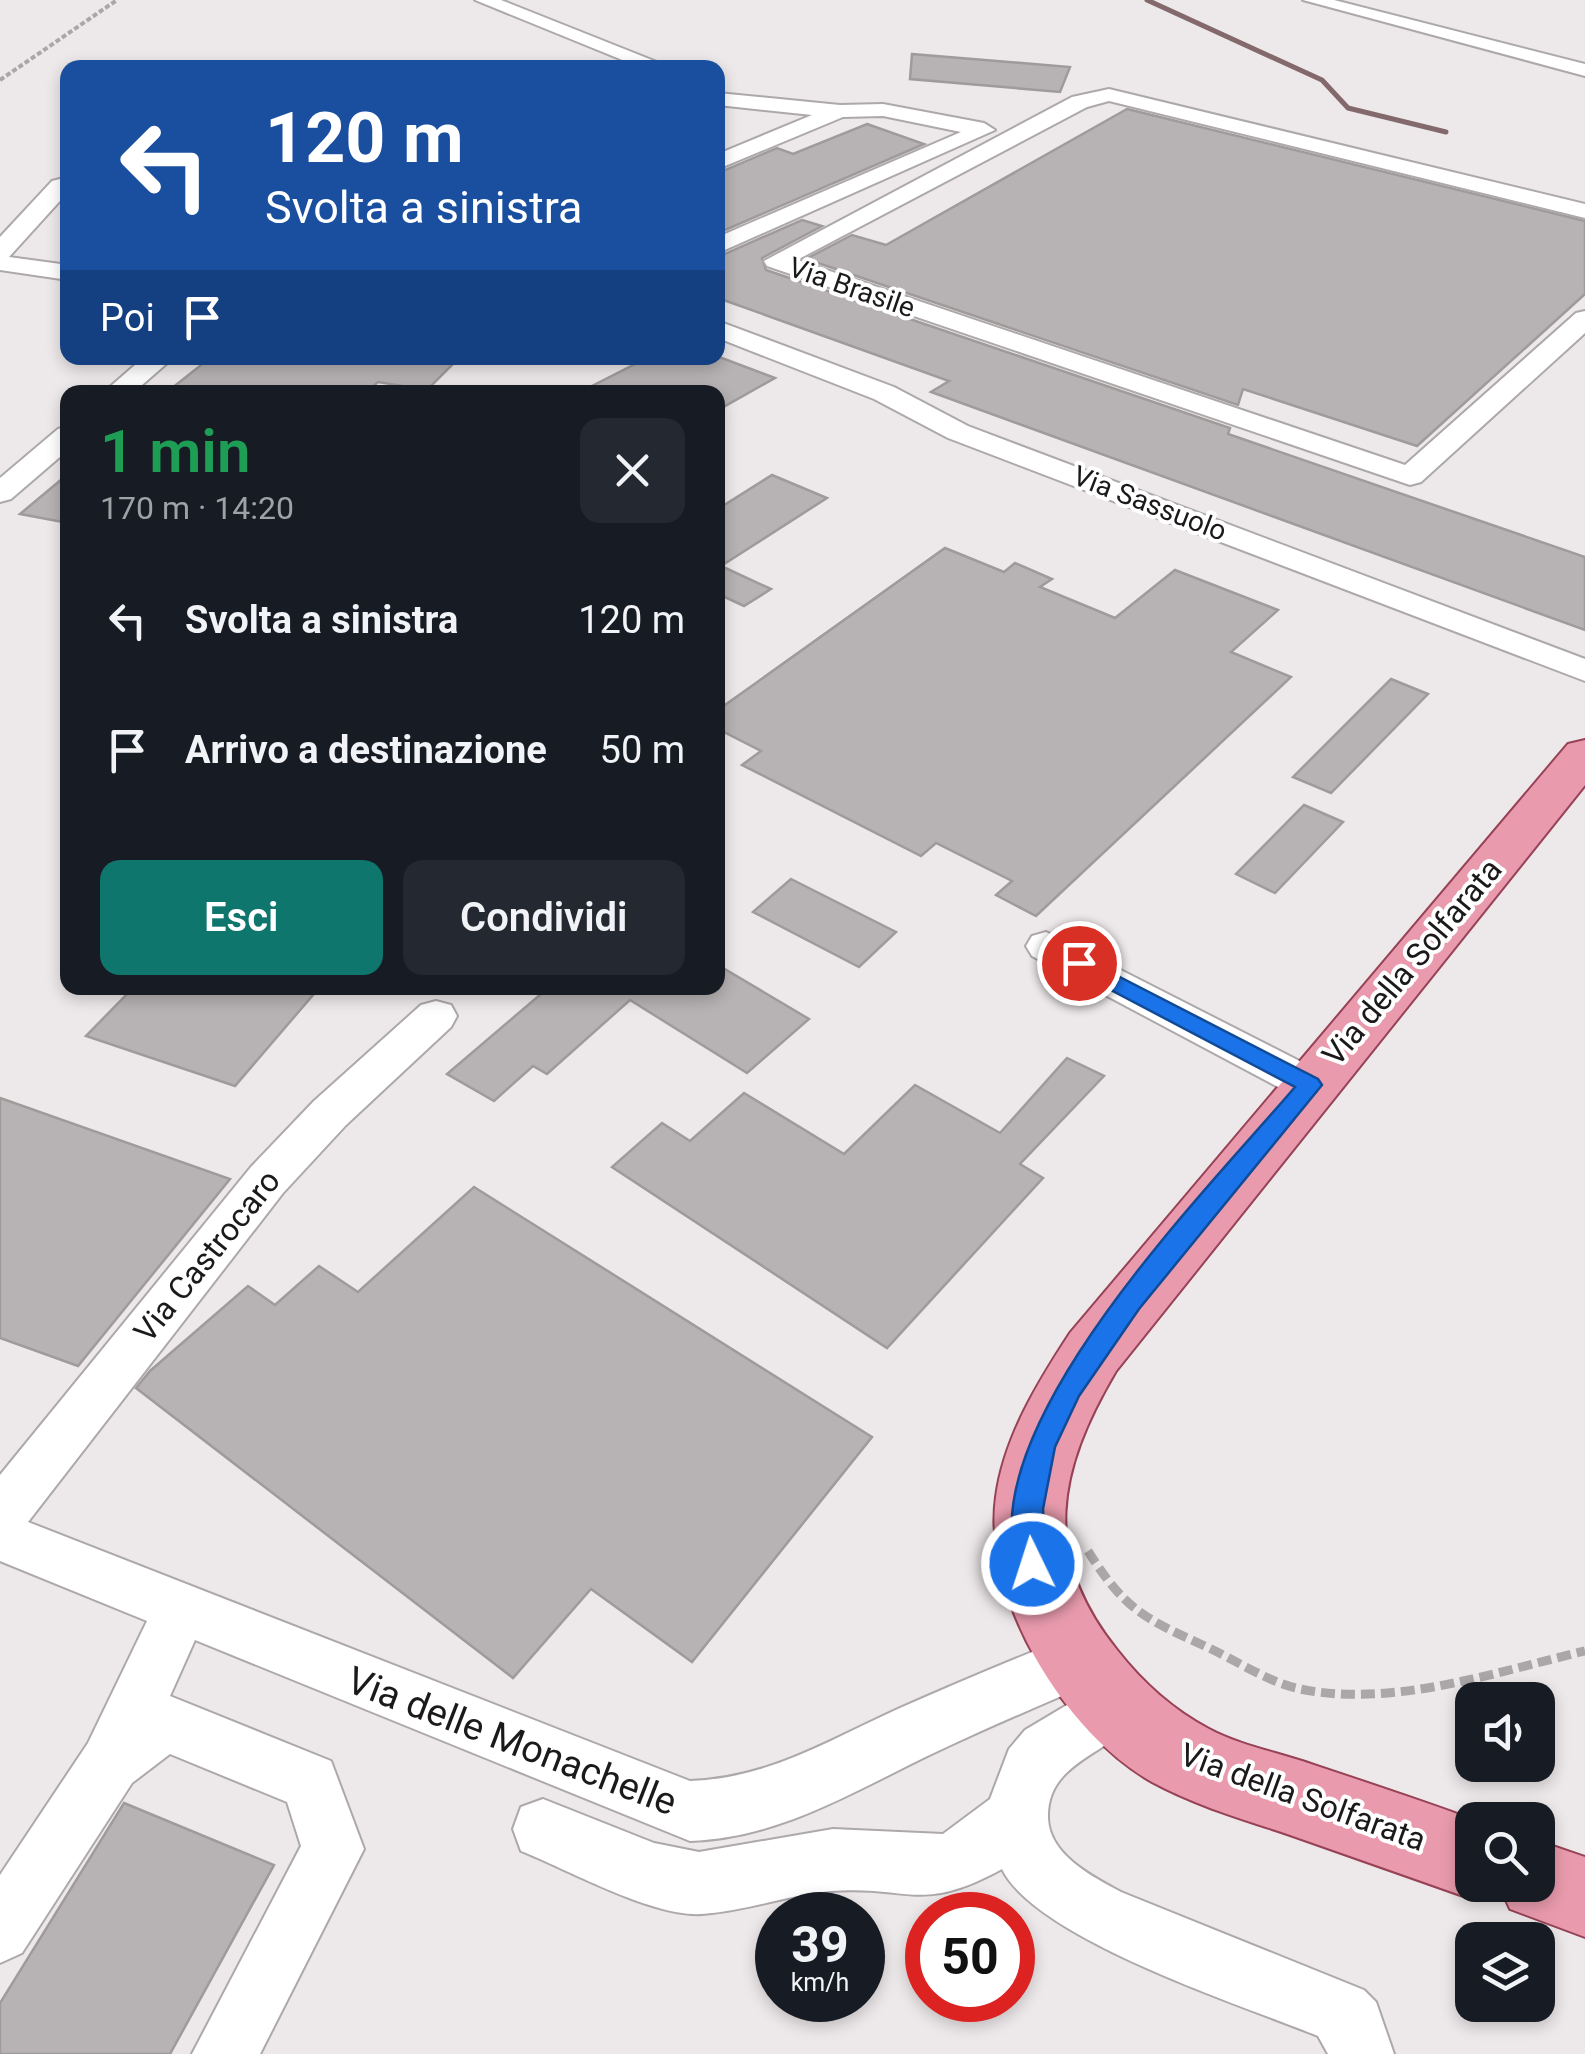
<!DOCTYPE html>
<html lang="it">
<meta charset="utf-8">
<style>
:root{--surface:#171b24;--page:#242831;--text:#f1f3f6;--muted:#9ea1a6;--accent:#0f766e}
body{margin:0;font-family:Roboto,sans-serif;background:var(--page);color:var(--text);height:100vh;display:flex;flex-direction:column;font-size:38px;white-space:nowrap}
*{box-sizing:border-box;margin:0}
p{font-size:32px;color:var(--muted)}
.icon{flex:none;width:55px;height:55px;fill:none;stroke:currentColor;stroke-width:2;stroke-linecap:round;stroke-linejoin:round}
.map{position:relative;flex:1;overflow:hidden}
.details{position:absolute;left:60px;top:385px;width:665px;height:610px;display:flex;flex-direction:column;background:var(--surface);border-radius:20px;box-shadow:0 5px 15px #0003}
.details>*{flex:none}
.guide{position:absolute;left:60px;top:60px;width:665px;height:305px;border-radius:20px;box-shadow:0 5px 15px #0003;background:#1a4fa0;color:#fff;overflow:hidden}
.buttons{position:absolute;left:1455px;top:1682px;display:grid;gap:20px}
.buttons a{display:grid;place-items:center;width:100px;height:100px;border-radius:20px;background:var(--surface);box-shadow:0 5px 15px #0003;font-size:50px}
.speed{position:absolute;left:755px;top:1892px;display:flex;gap:20px;font-size:50px;font-weight:700;text-align:center}
.speed>*{display:grid;place-content:center;width:130px;height:130px;border-radius:50%;background:var(--surface);box-shadow:0 5px 15px #0003;line-height:1}
.speed small{font-size:25px;font-weight:400}
.speed .limit{border:15px solid #d22;background:#fff;color:#111}
.pin{position:absolute;display:grid;place-items:center;width:85px;height:85px;color:#fff;margin:-42px;border:5px solid #fff;border-radius:50%;box-shadow:0 2px 10px #0007}
.me{position:absolute;width:110px;margin:-55px;rotate:356deg;stroke-linejoin:round;filter:drop-shadow(0 0 8px #0008)}
.turn{display:flex;align-items:center;gap:35px;height:210px;padding:0 40px;font-size:45px}
.turn .icon{width:130px;height:130px;stroke-width:2.5}
.turn b{display:block;font-size:70px;line-height:85px}
.then{display:flex;align-items:center;height:95px;padding:0 40px;background:#0003;gap:20px;font-size:38px}
.round{display:grid;place-items:center;flex:none;width:105px;height:105px;border-radius:20px;background:var(--page)}
.headline{display:flex;align-items:center;justify-content:space-between;height:170px;padding:0 40px}
h1{font-size:60px;font-weight:600;line-height:75px;color:#1e9e55}
.cta{display:flex;gap:20px;margin-top:auto;padding:20px 40px}
.cta a{flex:1;height:115px;border-radius:20px;background:var(--accent);color:#fff;font-size:40px;font-weight:600;line-height:115px;text-align:center}
.cta a+a{background:var(--page);color:var(--text)}
ul{padding:0;list-style:none}
li{display:flex;align-items:center;gap:30px;height:130px;padding:0 40px}
li div{flex:1}
li b{display:block;font-size:38px}
li em{font-style:normal}
.map>svg:first-child{display:block}
</style>
<div class="map">
<svg width="1585" height="2054" viewBox="0 0 1585 2054">
<rect width="100%" height="100%" fill="#ede8e9"/>
<g fill="none" stroke-linecap="round" stroke-linejoin="round">
<!-- stream -->
<path stroke="#83696c" stroke-width="5" d="M1147,0L1322,80L1348,108L1446,132"/>
</g>
<!-- building -->
<g fill="#b7b2b3" stroke="#9f9b9b" stroke-width="2.5">
<path d="M912,54L1070,67L1060,92L910,79Z"/>
<path d="M1127,109L1585,221V294L1417,446L1243,389L1238,405L806,259L852,235L886,245Z"/>
<path d="M867,124L924,144L718,233V173L777,148L793,154Z"/>
<path d="M802,220L822,226L762,258L766,270L1230,428L1228,434L1585,557V630L931,392L949,381L718,298V257Z"/>
<path d="M210,358H459L427,390L378,382L366,392H167Z"/>
<path d="M647,358H722L775,378L718,410V392H580Z"/>
<path d="M68,474V523L20,514Z"/>
<path d="M772,475L827,498L721,566L771,589L744,606L718,594V509Z"/>
<path d="M945,548L1004,572L1015,563L1052,579L1040,587L1115,618L1175,570L1278,610L1231,652L1291,677L1036,916L996,895L1012,881L936,843L921,856L742,765L761,751L718,729V710Z"/>
<path d="M1391,679L1428,694L1331,793L1293,777Z"/>
<path d="M1304,805L1343,822L1275,893L1236,874Z"/>
<path d="M791,879L896,932L859,967L753,912Z"/>
<path d="M718,965L809,1019L747,1073L630,1000L547,1074L533,1066L494,1101L447,1074L548,988H718Z"/>
<path d="M133,988H319L235,1086L86,1036Z"/>
<path d="M1067,1058L1104,1076L1020,1164L1043,1178L887,1348L612,1167L662,1123L690,1141L744,1093L844,1154L915,1085L1000,1133Z"/>
<path d="M0,1098L230,1179L78,1366L0,1338Z"/>
<path d="M474,1187L872,1437L692,1662L591,1589L513,1678L136,1388L150,1371L248,1286L275,1305L319,1266L358,1292Z"/>
<path d="M124,1803L274,1865L170,2054H0V2003Z"/>
</g>
<g fill="none" stroke-linecap="round" stroke-linejoin="round">
<!-- minor casing -->
<g stroke="#ada8a9" stroke-width="4">
<g id="minor">
<path d="M475,0H501L672,68H642Z"/>
<path d="M1303,0H1334L1585,64V76Z"/>
<path d="M1109,89L1585,204V218L1109,101L1087,107L797,260L1405,465L1576,313L1585,311V333L1421,482L1410,485L767,266L764,261L1072,97Z"/>
<path d="M718,93L840,105L883,104L984,123L995,130L718,253V237L961,132L883,116L843,117L718,169V154L812,115L718,105Z"/>
<path d="M60,179L68,181V192L9,257L68,265V280L0,270V237L52,181Z"/>
<path d="M718,321L894,387L968,426L1585,659V681L948,438L874,399L718,338Z"/>
<path d="M143,358H173L134,392H104Z"/>
<path d="M68,426V450L11,499L0,502V478L58,429Z"/>
<path d="M1046,932L1325,1074L1332,1085L1325,1096L1310,1101L1295,1096L1032,956L1026,946L1032,936Z"/>
<path d="M436,1001L451,1005L457,1016L451,1027L346,1125L283,1193L28,1522L690,1781C770,1778 829,1740 900,1708C959,1682 1019,1657 1079,1633L1099,1642L1108,1661L1099,1680C1045,1703 991,1726 938,1751C857,1789 782,1838 690,1841L195,1640L170,1696L331,1761L364,1849L260,2054H192L301,1846L287,1802L170,1754L132,1783L22,1953L0,1963V1875L88,1743L147,1621L0,1561V1475L251,1167L314,1101L421,1005Z"/>
<path d="M1114,1677L1135,1686L1143,1706C1123,1754 1046,1756 1048,1818C1049,1855 1093,1877 1121,1892L1364,1990L1376,2002L1394,2054H1328L1318,2036C1242,2005 1036,1939 1002,1869C920,1914 910,1885 831,1891C788,1895 745,1911 702,1914C652,1917 569,1870 521,1851L513,1829L521,1807L543,1799L654,1843L699,1852L833,1829L943,1834L990,1799L1009,1749L1025,1730Z"/>
</g>
</g>
<!-- major casing -->
<g stroke="#974256" stroke-width="4">
<path id="major" d="M1585,740V785L1116,1371C1057,1471 1040,1554 1117,1650C1142,1682 1173,1710 1209,1729C1237,1744 1271,1751 1302,1761C1359,1780 1417,1799 1474,1820L1472,1885H1538V1841L1585,1857V1937L1510,1909L1500,1887L1472,1899C1413,1878 1353,1857 1293,1836C1246,1820 1196,1806 1152,1782C1065,1733 982,1598 996,1497C1004,1437 1038,1382 1070,1333L1568,744Z"/>
</g>
<!-- path-far1 -->
<path stroke="#aba7a8" stroke-width="4" stroke-dasharray="5 2.5" stroke-linecap="butt" d="M0,80L117,0"/>
<!-- path -->
<path stroke="#aba7a8" stroke-width="9" stroke-dasharray="14 6" stroke-linecap="butt" d="M1088,1551C1126,1612 1146,1619 1209,1648C1237,1661 1270,1683 1300,1689C1393,1708 1495,1672 1585,1651"/>
<!-- minor -->
<use href="#minor" fill="#fff" fill-rule="evenodd"/>
<!-- major -->
<use href="#major" fill="#e99bad" fill-rule="evenodd"/>
</g>
<!-- route -->
<path fill="#1a73e8" stroke="#114b97" stroke-width="2.5" d="M1079,956L1318,1079L1322,1085L1139,1309L1079,1396L1055,1447L1043,1509L1046,1564L1042,1573L1032,1577L1021,1573C960,1437 1212,1185 1295,1087L1071,969V958Z"/>
<g text-anchor="middle" stroke-width="8" stroke-linejoin="round" paint-order="stroke">
<!-- far-street labels -->
<g font-size="28" fill="#1b1919" stroke="#fff">
<text transform="translate(852 287) rotate(19)" y="10">Via Brasile</text>
<text transform="translate(1150 503) rotate(21)" y="10">Via Sassuolo</text>
</g>
<!-- street labels -->
<g font-size="32" fill="#1b1919" stroke="#fff">
<text transform="translate(1412 962) rotate(-50)" y="11">Via della Solfarata</text>
<text transform="translate(207 1256) rotate(-51)" y="11">Via Castrocaro</text>
<text transform="translate(1303 1797) rotate(20)" y="11">Via della Solfarata</text>
</g>
<!-- near-street labels -->
<g font-size="38" fill="#1b1919" stroke="#fff">
<text transform="translate(512 1741) rotate(21)" y="13">Via delle Monachelle</text>
</g>
</g>
</svg>
<div class="buttons">
<a><svg class="icon" aria-label="sound" viewBox="0 0 24 24"><path d="M4 9h4l5-4v14l-5-4H4zM17 9q2 3 0 6"/></svg></a>
<a><svg class="icon" aria-label="search" viewBox="0 0 24 24"><circle cx="10" cy="10" r="6"/><path d="M15 15l6 6"/></svg></a>
<a><svg class="icon" aria-label="layers" viewBox="0 0 24 24"><path d="M12 4l9 5-9 5-9-5zM3 14l9 5 9-5"/></svg></a>
</div>
<div class="speed"><div>39<small>km/h</small></div><div class="limit">50</div></div>
<div class="pin" style="left:1079px;top:963px;background:#d93025"><svg class="icon" aria-label="arrive" viewBox="0 0 24 24"><path d="M6 21V4h12l-3 4 3 4H6"/></svg></div>
<svg class="me" style="left:1032px;top:1564px" viewBox="-20 -20 40 40"><circle r="17" fill="#1a73e8" stroke="#fff" stroke-width="3"/><path d="M0-11L8 9 0 5-8 9z" fill="#fff"/></svg>
<div class="guide">
<div class="turn"><svg class="icon" aria-label="left" viewBox="0 0 24 24"><path d="M17 20v-9H6M10 6l-5 5 5 5"/></svg><div><b>120 m</b>Svolta a sinistra</div></div>
<div class="then">Poi<svg class="icon" aria-label="arrive" viewBox="0 0 24 24"><path d="M6 21V4h12l-3 4 3 4H6"/></svg></div>
</div>
<section class="details">
<div class="headline"><div><h1>1 min</h1><p>170 m · 14:20</p></div><a class="round"><svg class="icon" aria-label="close" viewBox="0 0 24 24"><path d="M6 6l12 12M18 6L6 18"/></svg></a></div>
<ul>
<li><svg class="icon" aria-label="left" viewBox="0 0 24 24"><path d="M17 20v-9H6M10 6l-5 5 5 5"/></svg><div><b>Svolta a sinistra</b></div><em>120 m</em></li>
<li><svg class="icon" aria-label="arrive" viewBox="0 0 24 24"><path d="M6 21V4h12l-3 4 3 4H6"/></svg><div><b>Arrivo a destinazione</b></div><em>50 m</em></li>
</ul>
<div class="cta"><a>Esci</a><a>Condividi</a></div>
</section>
</div>
